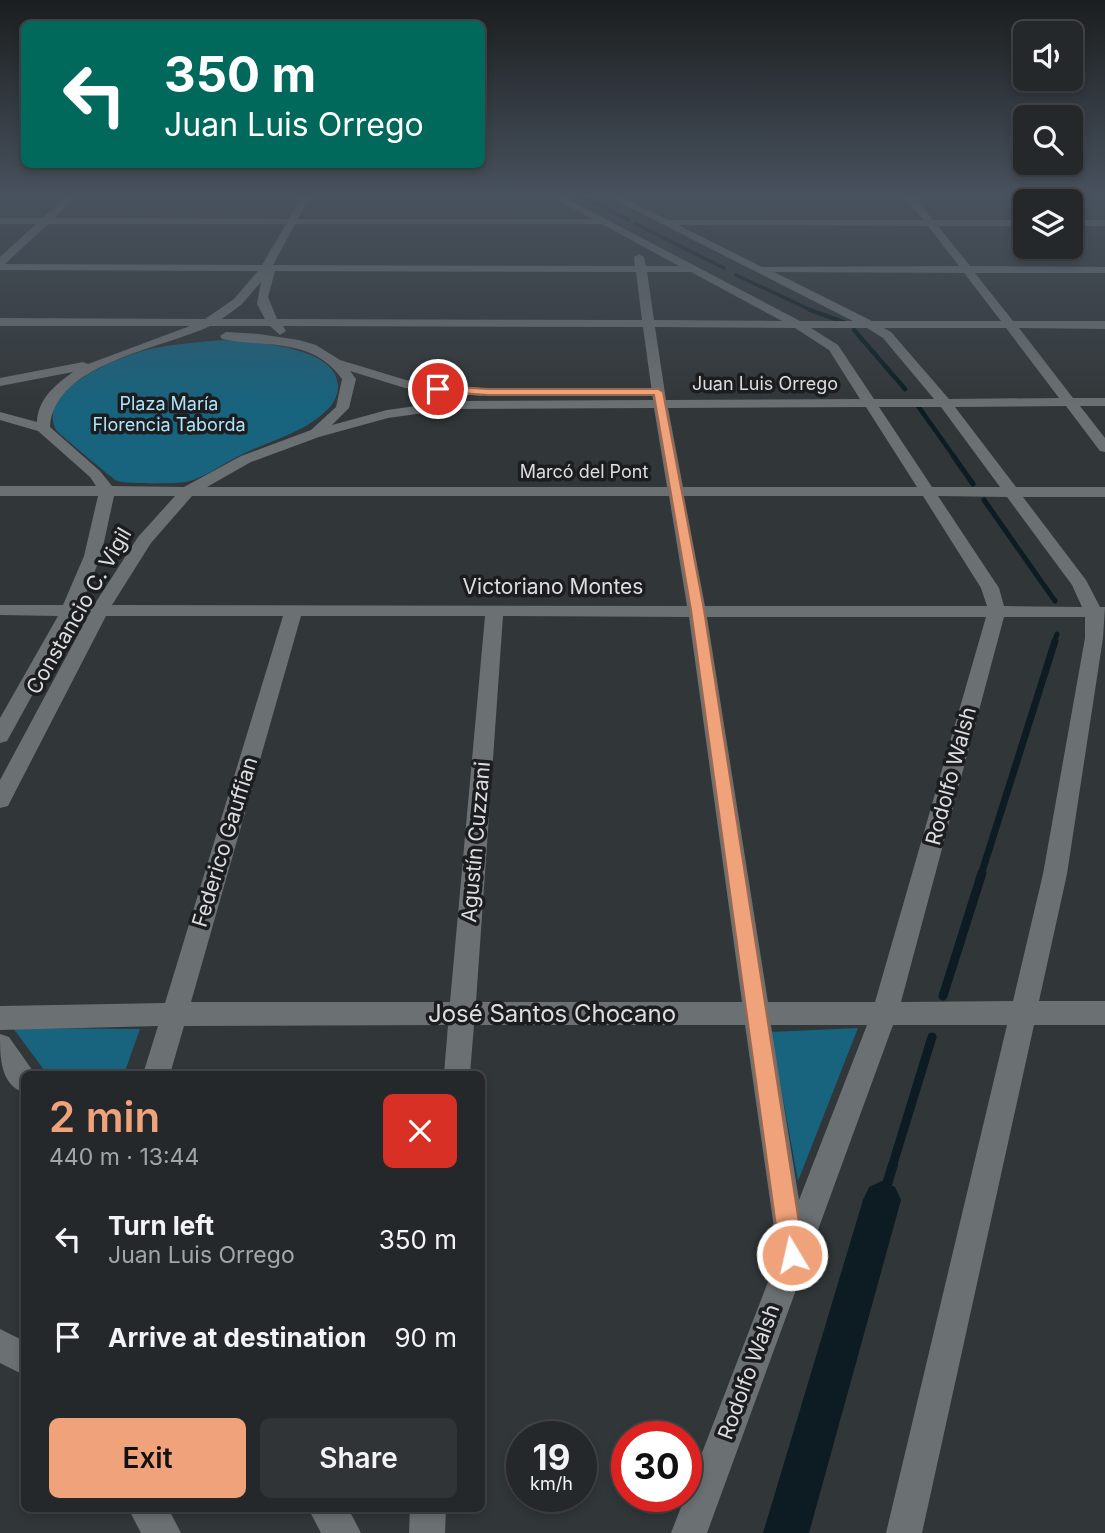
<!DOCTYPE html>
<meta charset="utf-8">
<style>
:root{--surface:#25282a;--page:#313436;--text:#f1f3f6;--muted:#a3a6a8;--line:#424447;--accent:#f0a27a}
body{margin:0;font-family:Inter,sans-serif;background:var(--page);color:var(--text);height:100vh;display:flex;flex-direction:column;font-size:26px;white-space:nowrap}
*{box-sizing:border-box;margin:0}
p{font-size:23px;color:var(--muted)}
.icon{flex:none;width:38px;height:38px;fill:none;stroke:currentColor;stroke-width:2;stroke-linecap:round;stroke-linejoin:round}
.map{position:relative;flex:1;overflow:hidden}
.sheet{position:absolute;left:21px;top:1071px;width:464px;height:441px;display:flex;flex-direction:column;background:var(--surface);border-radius:10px;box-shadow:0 4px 10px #0003,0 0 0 2px var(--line)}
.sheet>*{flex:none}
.top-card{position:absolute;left:21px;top:21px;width:464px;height:147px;border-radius:10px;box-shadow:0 4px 10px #0003,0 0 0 2px var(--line);background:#00695c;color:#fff;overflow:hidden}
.controls{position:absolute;left:1013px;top:21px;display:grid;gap:14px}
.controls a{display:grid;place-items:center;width:70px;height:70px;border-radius:10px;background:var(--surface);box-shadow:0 4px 10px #0003,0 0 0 2px var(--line);font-size:35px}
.speed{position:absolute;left:506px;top:1421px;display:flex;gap:14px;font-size:35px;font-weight:700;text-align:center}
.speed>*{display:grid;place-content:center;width:91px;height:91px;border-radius:50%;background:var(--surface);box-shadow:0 4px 10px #0003,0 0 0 2px var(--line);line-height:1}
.speed small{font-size:18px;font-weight:400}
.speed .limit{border:10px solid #d22;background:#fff;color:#111}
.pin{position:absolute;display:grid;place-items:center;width:60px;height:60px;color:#fff;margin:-30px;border:4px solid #fff;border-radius:50%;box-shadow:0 2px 7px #0007}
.me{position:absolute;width:77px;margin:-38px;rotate:351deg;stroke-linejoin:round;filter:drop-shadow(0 0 5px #0008)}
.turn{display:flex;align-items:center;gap:24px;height:147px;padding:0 28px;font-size:32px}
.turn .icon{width:91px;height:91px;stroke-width:2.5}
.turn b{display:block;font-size:49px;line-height:60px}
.round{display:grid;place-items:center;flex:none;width:74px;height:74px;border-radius:10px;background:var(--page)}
.summary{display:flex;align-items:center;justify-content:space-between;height:119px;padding:0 28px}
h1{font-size:42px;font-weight:600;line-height:52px;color:var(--accent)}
.button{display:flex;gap:14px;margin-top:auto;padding:14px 28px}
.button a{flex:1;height:80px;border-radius:10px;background:var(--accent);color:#111;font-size:28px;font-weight:600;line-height:80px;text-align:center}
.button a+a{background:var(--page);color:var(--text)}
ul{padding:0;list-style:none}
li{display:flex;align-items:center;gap:21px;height:98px;padding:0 28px}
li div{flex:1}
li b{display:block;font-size:26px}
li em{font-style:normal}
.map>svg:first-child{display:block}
</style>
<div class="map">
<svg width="1105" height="1533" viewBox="0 0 1105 1533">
<rect width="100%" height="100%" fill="#313638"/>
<!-- green -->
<g fill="#18637e">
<path d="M224,340C252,342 339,346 338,387C338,395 333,405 327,410C304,433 271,440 243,454C225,462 205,478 186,482C177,484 124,484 117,481C112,478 58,433 56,430C35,389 121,356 150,349C174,344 199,342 224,340Z"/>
<path d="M13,1028L140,1029L124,1074H47Z"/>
<path d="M858,1028L798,1181L771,1032Z"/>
</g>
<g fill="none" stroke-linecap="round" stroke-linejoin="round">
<!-- stream-far5 -->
<g stroke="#0c1c22" stroke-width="3.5">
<path d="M579,195L629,220"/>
<path d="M636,224L724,268"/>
<path d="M736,275L815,312"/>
</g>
<!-- stream-far4 -->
<g stroke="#0c1c22" stroke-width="4.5">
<path d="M810,310L846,323"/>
<path d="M854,330L905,389"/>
<path d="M918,406L955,458"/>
</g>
<!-- stream-far3 -->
<g stroke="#0c1c22" stroke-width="5">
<path d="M954,457L973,484"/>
<path d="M984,500L1055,601"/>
<path d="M1054,643L1057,634"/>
</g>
<!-- stream-far2 -->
<path stroke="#0c1c22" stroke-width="7" d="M981,875L1055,641"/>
<!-- stream-far1 -->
<g stroke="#0c1c22" stroke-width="9">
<path d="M943,996L982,873"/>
<path d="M892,1167L932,1037"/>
</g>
<!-- stream -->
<path stroke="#0c1c22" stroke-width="10" d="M882,1200L893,1165"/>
<!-- canal -->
<path fill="#0c1c22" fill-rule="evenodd" d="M882,1181L895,1187L901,1200L809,1533H763L863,1200L869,1187Z"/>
<!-- minor -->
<g fill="#6b7072" fill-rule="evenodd">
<path d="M68,195H78L54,218L289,219L302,195H310L298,219H592L549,195H560L800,321H853L605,195H617L668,220H923L904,195H914L933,220H1026V226H938L970,266L1105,267V273H975L1013,321H1105V329L1019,328L1073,398H1105V406H1080L1105,438V452L1100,451L1066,406L955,407L1016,487H1105V497H1023L1086,580L1100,607H1105L1103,638L1067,874L1039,1001H1105V1025H1034L922,1533H886L1007,1025H893L707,1533H671L778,1256L745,1025H474L470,1074H444L448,1025L184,1026L170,1074H143L158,1026L0,1030V1006L165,1003L283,616H106L11,800L8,806L0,808V780L88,616H76L7,741L0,743V718L58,616L0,615V605H63L84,556L98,496H0V486H96L90,477L38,431L0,420V412L37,422C38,399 55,385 73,372L0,386V378L83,362L88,364L190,326H0V318L205,319L234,299L258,271L0,270V257L36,224H0V218H42ZM48,224H286L262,265L5,264ZM295,224H602L679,266H646L644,257L639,254L634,257L635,266L273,265ZM678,225L928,226L959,266L762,267ZM275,271L636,272L642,320L277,319L268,297ZM647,272H691L782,321L654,320ZM774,272L964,273L1001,321H872ZM261,282L257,304L265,319H222L242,304ZM210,326H270L280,335L286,331L283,326L643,327L653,400L452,401L387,410L332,425L349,408L356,379L350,371L405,388L481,396L488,392L481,388L406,380L340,360L316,345L299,340L259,334L226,332L220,336L222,339C266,348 312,337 342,379L336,407L311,430L241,456L184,487L112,486L100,471L50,427C54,363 162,349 210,326ZM655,327L795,328L829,350L860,399L666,400ZM811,328H867L883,338L934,399H874L838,345ZM884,328H1006L1059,398L949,399L891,332ZM866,407L917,487H683L668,408ZM879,407H941L1000,487H932ZM654,408L667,487H207L251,462L319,437L388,418L452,409ZM114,496H175L138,537L94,605H81L101,556ZM192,496H669L687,606L112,605L151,543ZM684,496H923L981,588L987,606H705ZM938,496L1007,497L1072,585L1082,607L1004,606L999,588ZM301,616H485L450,1002H191ZM503,616L689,617L742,1002H476ZM707,617H986L875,1002H768ZM1004,617H1085V638L1043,874L1013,1001L901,1002ZM771,1025H867L799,1200Z"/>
<rect x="1071" y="220" width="34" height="6"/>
<path d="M0,1034L9,1037L35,1074H24V1093C0,1084 0,1057 0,1034Z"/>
<path d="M0,1329L24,1341V1375L0,1363Z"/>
<path d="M128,1508H168L181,1533H141Z"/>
<path d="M308,1508H348L361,1533H321Z"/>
<path d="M410,1508H446L445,1533H409Z"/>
</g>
</g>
<!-- sky -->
<linearGradient id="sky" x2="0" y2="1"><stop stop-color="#1b1e1f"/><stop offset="0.48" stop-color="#48525e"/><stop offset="1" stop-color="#48525e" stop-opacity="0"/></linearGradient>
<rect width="1105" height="409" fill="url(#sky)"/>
<!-- route -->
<path fill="#f0a27a" stroke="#9c694f" stroke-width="2" d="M438,386L488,389H658L663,392L704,610L804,1255L800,1263L792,1267L784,1263L780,1255L691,610L654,395H488L434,391V387Z"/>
<g text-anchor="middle" stroke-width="7" stroke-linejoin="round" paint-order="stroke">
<!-- far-street labels -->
<g font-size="18" fill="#dbdedf" stroke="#1b1d1e">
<text x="765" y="390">Juan Luis Orrego</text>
<text x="584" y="478">Marcó del Pont</text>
</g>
<!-- far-park labels -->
<g font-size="18" fill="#afe3fb" stroke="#1b1d1e">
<text x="169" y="410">Plaza María<tspan x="169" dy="21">Florencia Taborda</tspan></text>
</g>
<!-- street labels -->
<g font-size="21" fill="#dbdedf" stroke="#1b1d1e">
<text x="553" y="594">Victoriano Montes</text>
<text transform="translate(79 611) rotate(-60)" y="7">Constancio C. Vigil</text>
<text transform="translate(951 776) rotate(-75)" y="7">Rodolfo Walsh</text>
<text transform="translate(225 842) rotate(-73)" y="7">Federico Gauffian</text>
<text transform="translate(476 842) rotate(-85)" y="7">Agustín Cuzzani</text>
<text transform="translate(749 1372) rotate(-70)" y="7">Rodolfo Walsh</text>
</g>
<!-- near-street labels -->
<g font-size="24" fill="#dbdedf" stroke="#1b1d1e">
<text x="552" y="1022">José Santos Chocano</text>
</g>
</g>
</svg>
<div class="controls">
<a><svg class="icon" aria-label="sound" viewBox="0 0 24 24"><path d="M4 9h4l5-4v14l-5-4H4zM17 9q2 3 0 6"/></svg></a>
<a><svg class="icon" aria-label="search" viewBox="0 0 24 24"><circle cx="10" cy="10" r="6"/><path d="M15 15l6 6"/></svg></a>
<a><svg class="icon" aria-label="layers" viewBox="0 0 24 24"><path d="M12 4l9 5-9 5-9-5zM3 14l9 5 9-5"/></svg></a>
</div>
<div class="speed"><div>19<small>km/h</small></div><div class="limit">30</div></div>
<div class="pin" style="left:438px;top:389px;background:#d93025"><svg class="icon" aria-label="arrive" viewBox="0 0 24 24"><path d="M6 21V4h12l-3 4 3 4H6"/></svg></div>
<svg class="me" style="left:792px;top:1255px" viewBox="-20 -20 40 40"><circle r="17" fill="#f0a27a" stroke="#fff" stroke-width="3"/><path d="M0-11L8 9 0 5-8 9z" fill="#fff"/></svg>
<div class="top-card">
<div class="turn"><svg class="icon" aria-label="left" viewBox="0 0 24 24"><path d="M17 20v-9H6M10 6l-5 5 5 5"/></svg><div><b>350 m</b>Juan Luis Orrego</div></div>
</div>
<section class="sheet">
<div class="summary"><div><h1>2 min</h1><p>440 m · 13:44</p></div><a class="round" style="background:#d93025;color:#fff"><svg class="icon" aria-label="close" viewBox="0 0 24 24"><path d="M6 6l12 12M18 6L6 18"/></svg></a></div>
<ul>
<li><svg class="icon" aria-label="left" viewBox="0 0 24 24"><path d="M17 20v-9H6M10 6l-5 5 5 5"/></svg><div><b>Turn left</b><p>Juan Luis Orrego</p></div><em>350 m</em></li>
<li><svg class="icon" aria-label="arrive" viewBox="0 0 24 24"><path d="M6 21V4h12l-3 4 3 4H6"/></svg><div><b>Arrive at destination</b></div><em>90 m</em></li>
</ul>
<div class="button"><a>Exit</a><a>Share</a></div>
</section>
</div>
